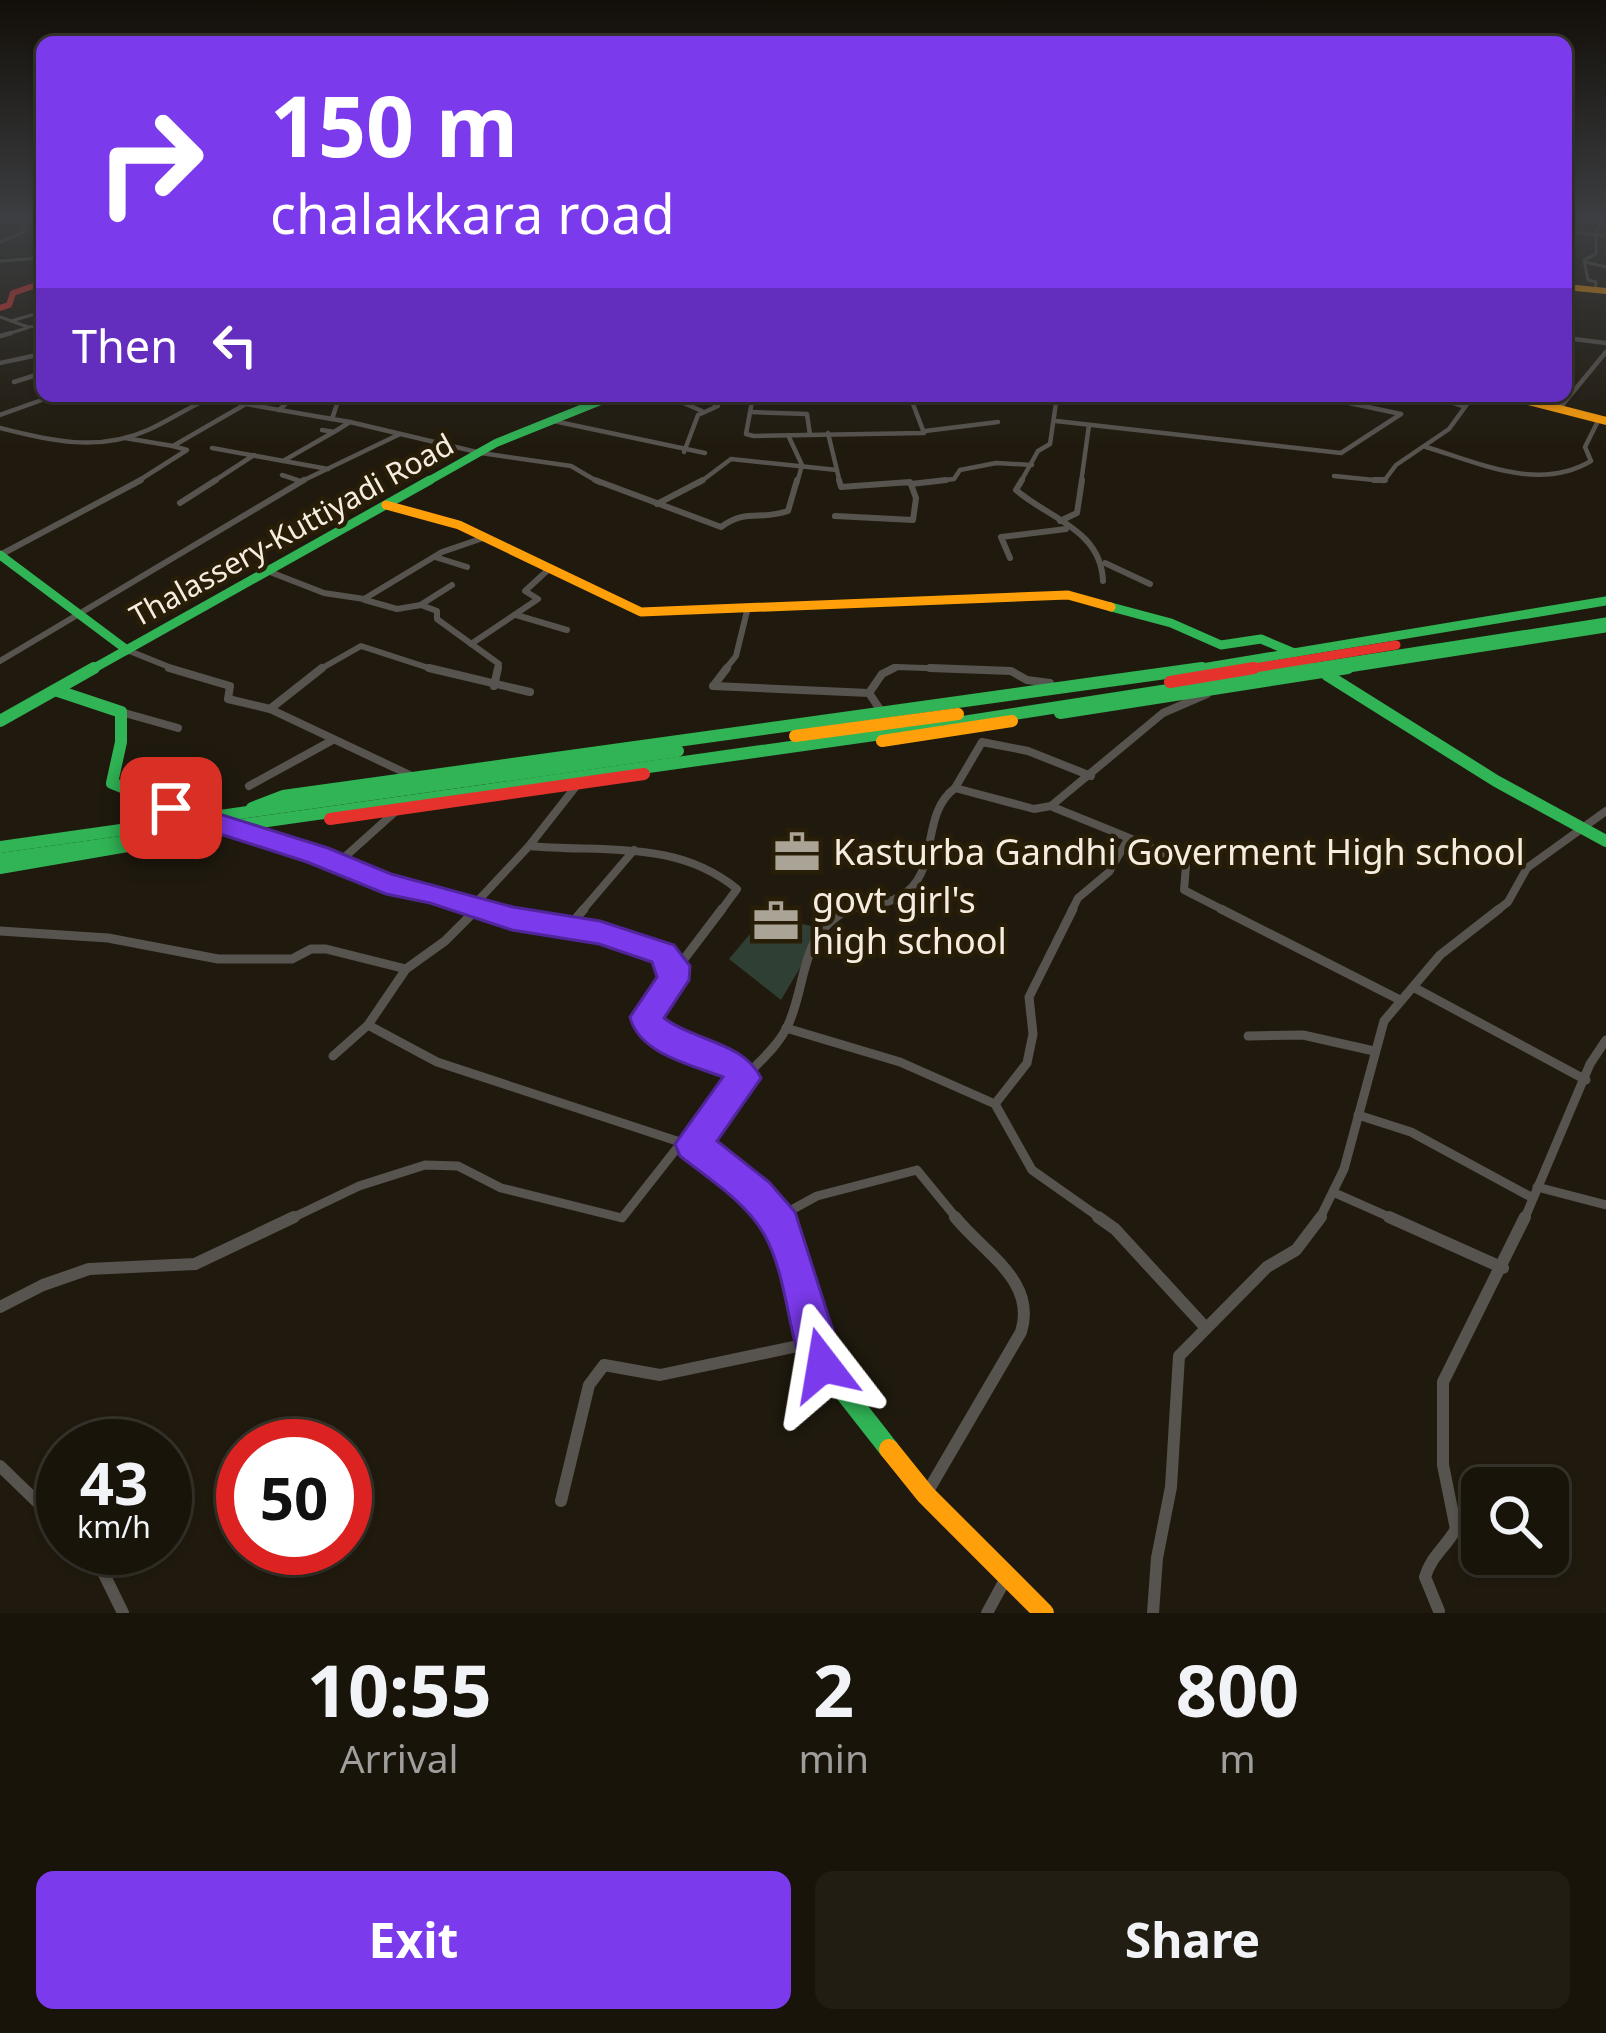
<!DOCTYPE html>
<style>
:root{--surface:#18140a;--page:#211d13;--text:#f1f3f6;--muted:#9f9e9c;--line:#36332b;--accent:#7c3aed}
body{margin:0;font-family:"Noto Sans",sans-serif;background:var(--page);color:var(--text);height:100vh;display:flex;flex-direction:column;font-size:45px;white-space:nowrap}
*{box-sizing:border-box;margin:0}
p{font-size:39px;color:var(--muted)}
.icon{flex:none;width:66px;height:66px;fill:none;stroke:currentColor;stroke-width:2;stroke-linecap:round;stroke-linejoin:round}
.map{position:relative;height:1613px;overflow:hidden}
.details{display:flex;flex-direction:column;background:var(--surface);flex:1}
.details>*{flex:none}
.guide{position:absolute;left:36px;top:36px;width:1536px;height:366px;border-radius:18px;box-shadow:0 3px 9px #0004,0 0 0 3px var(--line);background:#7c3aed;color:#fff;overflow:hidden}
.buttons{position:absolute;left:1461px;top:1467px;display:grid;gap:24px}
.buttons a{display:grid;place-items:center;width:108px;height:108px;border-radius:18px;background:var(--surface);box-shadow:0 3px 9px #0004,0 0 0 3px var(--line);font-size:60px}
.speed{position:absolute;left:36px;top:1419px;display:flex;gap:24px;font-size:60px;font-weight:700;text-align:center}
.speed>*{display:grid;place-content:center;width:156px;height:156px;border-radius:50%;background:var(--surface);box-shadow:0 3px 9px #0004,0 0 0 3px var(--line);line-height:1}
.speed small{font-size:30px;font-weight:400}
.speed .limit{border:18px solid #d22;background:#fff;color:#111}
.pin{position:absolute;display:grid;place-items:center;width:102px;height:102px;color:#fff;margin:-51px;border-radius:24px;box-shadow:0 6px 18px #0006}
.me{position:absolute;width:132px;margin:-66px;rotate:346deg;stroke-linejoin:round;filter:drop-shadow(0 0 9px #0008)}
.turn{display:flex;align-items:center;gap:42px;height:252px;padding:0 36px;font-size:54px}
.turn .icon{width:156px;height:156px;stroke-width:2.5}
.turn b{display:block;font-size:84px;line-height:102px}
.then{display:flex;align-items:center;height:114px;padding:0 36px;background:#0003;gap:24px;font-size:45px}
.eta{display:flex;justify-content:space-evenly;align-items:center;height:204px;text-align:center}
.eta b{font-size:72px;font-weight:700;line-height:84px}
.primary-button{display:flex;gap:24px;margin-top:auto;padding:24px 36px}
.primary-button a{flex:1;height:138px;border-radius:18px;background:var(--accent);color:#fff;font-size:48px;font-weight:700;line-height:138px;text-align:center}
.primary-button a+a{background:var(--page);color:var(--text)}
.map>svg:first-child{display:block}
</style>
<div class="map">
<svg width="1606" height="1613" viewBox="0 0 1606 1613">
<rect width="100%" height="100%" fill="#201a0e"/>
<!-- green -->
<path fill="#2f3f34" d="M766,915L823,929L781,1000L729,959Z"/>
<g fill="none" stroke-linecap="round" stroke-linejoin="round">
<!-- street-far5 -->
<g stroke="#57534f" stroke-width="3">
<path d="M0,222L27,219"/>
<path d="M1566,231L1606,236"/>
<path d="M0,242L24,232L26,219"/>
<path d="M0,261L42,258"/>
<path d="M1585,262L1606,267"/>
<path d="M1595,290L1596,282L1588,280L1584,260L1596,254V233L1603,219"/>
<path d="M0,317L28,327L42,326"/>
<path d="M11,321L42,312"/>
<path d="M1,336L27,328"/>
</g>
<!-- street-far4 -->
<g stroke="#57534f" stroke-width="4.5">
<path d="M0,336L11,333"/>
<path d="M1566,338L1606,343"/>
<path d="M0,363L42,354"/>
<path d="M42,373L36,375L42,377"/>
<path d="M14,382L36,375"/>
<path d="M685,396L679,401L702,411"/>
<path d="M753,396L746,434L754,436L924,433L910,396"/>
<path d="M1432,396L1463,406"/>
<path d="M211,398L332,419"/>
<path d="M1559,409L1606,352"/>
<path d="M279,410L294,396"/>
<path d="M751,412L807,414L810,435"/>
<path d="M0,415L53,396"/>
<path d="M549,420L705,453"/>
<path d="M1056,421L1341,453L1401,414L1316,396"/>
<path d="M350,422L481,453L571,466L600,483"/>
<path d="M0,428C50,441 99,452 148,430C171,420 191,405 215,396"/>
<path d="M322,430L334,432L350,422L332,419L338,401L348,396"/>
<path d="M925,431L998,422"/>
<path d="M828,433L840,483"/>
<path d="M788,435L802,465L797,483"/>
<path d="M125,438L173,446"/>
<path d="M1426,447C1479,463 1539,492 1591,461L1585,447L1599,419"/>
<path d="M212,448L328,469"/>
<path d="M684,452L698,415L718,406L700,396"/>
<path d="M283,461L332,433"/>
<path d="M282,475L300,481"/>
<path d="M1334,476L1384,481L1396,465L1449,429L1473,396"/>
<path d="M135,483L187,450L173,446L244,405"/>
<path d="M211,483L254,455"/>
<path d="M298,483L400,434"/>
<path d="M699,483L731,459L837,470"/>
<path d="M897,483H910"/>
<path d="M920,483L954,479L960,470L996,463L1032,465"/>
<path d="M1020,483L1038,451L1050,444L1057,396"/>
<path d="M1081,483L1089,425"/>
</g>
<!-- street-far3 -->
<g stroke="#57534f" stroke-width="6">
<path d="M595,480L721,527C747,508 760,521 788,511L797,480"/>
<path d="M1022,480L1016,490C1050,519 1101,530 1103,581"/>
<path d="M1374,480H1385"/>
<path d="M911,484L946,480"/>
<path d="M180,503L216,480"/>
<path d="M657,504L703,480"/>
<path d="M835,516L913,520L916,498L910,482L841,487L839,480"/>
<path d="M1060,521L1077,513L1082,480"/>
<path d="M0,555L141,480"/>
<path d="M435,557L467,567"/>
<path d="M1010,558L1001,537L1066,529"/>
<path d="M1105,563L1150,584"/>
<path d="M270,572L324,593L364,599L442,552L486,537"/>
<path d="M365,600L397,609L421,605L437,611V619L499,664L497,671"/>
<path d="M422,604L452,585"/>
<path d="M516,615L567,630"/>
<path d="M471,644L538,599L525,591L549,569"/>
<path d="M127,650L179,671"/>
<path d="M0,661L304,480"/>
<path d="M317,671L361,646L438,671"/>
<path d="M724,671L736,656L747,611"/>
<path d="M888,671L896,667L1011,671"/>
</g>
<!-- street-far2 -->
<g stroke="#57534f" stroke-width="8">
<path d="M169,668L230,686L228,699L270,709L414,777"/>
<path d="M429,668L530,692"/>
<path d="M930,668L1011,671L1027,680L1050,683"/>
<path d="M714,685L727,668"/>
<path d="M494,686L498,668"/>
<path d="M713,686L869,693L881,711"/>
<path d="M869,693L882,674L894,668"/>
<path d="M270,709L322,668"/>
<path d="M121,712L178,728"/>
<path d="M249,786L331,741"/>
<path d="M955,788L982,742L1028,751L1091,776"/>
<path d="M1053,807C1076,817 1177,855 1186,866L1184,890L1227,912"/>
<path d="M529,846L577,785"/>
<path d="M338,863L396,811"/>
<path d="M473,906L529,846C603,853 676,839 737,889L720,912"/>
<path d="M581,912L634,850"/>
<path d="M842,912C860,904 882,907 899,897C942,874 918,816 955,788L1034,809L1051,806L1163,713L1207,694"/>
<path d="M1071,912L1078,898L1109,872L1127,841"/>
<path d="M1495,912L1508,902L1527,868L1606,811"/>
</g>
<!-- street-far1 -->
<g stroke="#57534f" stroke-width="9">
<path d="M1221,909L1400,1000"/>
<path d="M571,924L584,909"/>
<path d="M0,931L108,938L218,959H292L311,949H326L406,969L445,941L477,909"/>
<path d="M675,971L722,909"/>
<path d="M1415,988L1586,1080"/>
<path d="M368,1025L437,1062L680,1142"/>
<path d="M786,1028L900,1062L995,1104L1032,1170L1103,1220"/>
<path d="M1248,1036L1303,1035L1374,1051"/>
<path d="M333,1056L368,1025L406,969"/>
<path d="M745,1077C760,1061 779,1045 788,1025C808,982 798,935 849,909"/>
<path d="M995,1104L1027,1063L1033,1034L1029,997L1073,909"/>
<path d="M1358,1115L1411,1132L1531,1197"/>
<path d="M1537,1187L1606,1205"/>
<path d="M1335,1193L1396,1220"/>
<path d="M288,1220L359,1186L425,1165L458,1166L501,1188L622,1218L681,1143"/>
<path d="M783,1220L784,1214L817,1196L917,1170L958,1220"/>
<path d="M1319,1220L1344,1169L1384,1021L1440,955L1499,909"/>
<path d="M1524,1220L1590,1064L1606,1040"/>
</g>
<!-- street -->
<g stroke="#57534f" stroke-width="12">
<path d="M1098,1217L1115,1229L1206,1328"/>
<path d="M1389,1217L1503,1268"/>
<path d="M782,1224L783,1217"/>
<path d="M0,1307L43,1285L89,1269L195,1264L294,1217"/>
<path d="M0,1466L63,1527"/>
<path d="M928,1491L1021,1332C1037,1281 985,1254 955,1217"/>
<path d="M561,1501L589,1385L604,1365L660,1375L812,1343"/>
<path d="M84,1548L102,1570L123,1613"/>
<path d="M1439,1611L1425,1577C1432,1555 1445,1548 1456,1529L1443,1465V1382L1525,1217"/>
<path d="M987,1613L1006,1578"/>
<path d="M1153,1613L1157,1558L1171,1487L1179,1356L1267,1267L1296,1250L1321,1217"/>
</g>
<!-- fast-far4 -->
<path stroke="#30b455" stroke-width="8" d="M425,483L496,443L613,396"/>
<!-- fast-far3 -->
<g stroke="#30b455" stroke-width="9">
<path d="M0,555L127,650"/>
<path d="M1111,607L1171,623L1221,645L1261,639L1294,653"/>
<path d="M89,671L430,480"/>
<path d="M1184,671L1606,601"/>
<path d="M1290,671L1606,622"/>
<path d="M1329,671L1606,628"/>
</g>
<!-- fast-far2 -->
<g stroke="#30b455" stroke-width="12">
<path d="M1327,675L1496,781L1606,841"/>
<path d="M55,690L121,712V742L112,783L188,814"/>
<path d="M1060,713L1348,668"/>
<path d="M0,721L94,668"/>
<path d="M252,808L283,796L1202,668"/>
<path d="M252,834L386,883L494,912"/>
<path d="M0,847L678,751"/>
<path d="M0,859L924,728L1309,668"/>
<path d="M0,868L168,839"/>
</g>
<!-- fast-far1 -->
<path stroke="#30b455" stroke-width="15" d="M484,909L600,932L671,960L673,980L647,1024L721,1061L743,1078L693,1144L737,1180L772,1220"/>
<!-- fast -->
<path stroke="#30b455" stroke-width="20" d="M770,1217L799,1276L817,1357L889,1449"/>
<!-- slow-far4 -->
<path stroke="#ff9f0a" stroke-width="6" d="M1566,287L1606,291"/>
<!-- slow-far3 -->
<path stroke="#ff9f0a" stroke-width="8" d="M1509,396L1606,421"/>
<!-- slow-far2 -->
<path stroke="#ff9f0a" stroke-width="9" d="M386,505L459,525L641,612L1068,595L1111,607"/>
<!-- slow-far1 -->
<g stroke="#ff9f0a" stroke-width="12">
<path d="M795,736L958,714"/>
<path d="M882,741L1012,721"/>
</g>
<!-- slow -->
<path stroke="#ff9f0a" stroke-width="20" d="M889,1449L926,1495L1044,1613"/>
<!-- jam-far2 -->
<path stroke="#e5322d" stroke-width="6" d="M0,308L9,305L13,293L42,283"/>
<!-- jam-far1 -->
<path stroke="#e5322d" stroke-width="9" d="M1236,671L1396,645"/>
<!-- jam -->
<g stroke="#e5322d" stroke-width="12">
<path d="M1170,682L1254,668"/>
<path d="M330,819L644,774"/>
</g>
<!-- slow-bridge -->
<path stroke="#ff9f0a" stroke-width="12" d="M188,814L252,834"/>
</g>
<!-- sky -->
<linearGradient id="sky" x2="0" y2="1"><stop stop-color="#120e08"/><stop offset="0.49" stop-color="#3c3e41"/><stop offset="1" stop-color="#3c3e41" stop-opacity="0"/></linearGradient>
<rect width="1606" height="445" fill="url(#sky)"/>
<!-- route -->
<path fill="#7c3aed" stroke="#51269a" stroke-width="3" d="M171,799L328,848L391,874L513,907L600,921L674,945L690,966L689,980L664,1018C694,1041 744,1042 761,1078L717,1141L769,1182L795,1212L844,1365L838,1380L823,1386L808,1380C786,1334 789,1279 764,1234C746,1202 709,1179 680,1156L675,1144L723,1077C692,1065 639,1054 630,1017L657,977L652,962L599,944L512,930L430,903L386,894L307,862L161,815L157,808Z"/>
<!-- icons -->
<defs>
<g id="office-bare" transform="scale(3.6)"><path d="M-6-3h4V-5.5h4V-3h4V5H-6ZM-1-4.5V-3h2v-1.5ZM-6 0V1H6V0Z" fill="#aaa496" stroke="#281d06" stroke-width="2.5" paint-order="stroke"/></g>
</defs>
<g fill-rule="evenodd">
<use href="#office-bare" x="797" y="852"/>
<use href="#office-bare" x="776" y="921"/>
</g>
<g text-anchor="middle" stroke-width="9" stroke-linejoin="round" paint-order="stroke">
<!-- far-street labels -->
<g font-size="30" fill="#f5eee0" stroke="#281d06">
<text transform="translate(292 531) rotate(-29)" y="10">Thalassery-Kuttiyadi Road</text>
</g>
<!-- poi labels -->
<g font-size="36" fill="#f5eee0" stroke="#281d06" text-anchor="start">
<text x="833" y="865">Kasturba Gandhi Goverment High school</text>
<text x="812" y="913">govt girl's<tspan x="812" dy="41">high school</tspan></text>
</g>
</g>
</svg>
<div class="buttons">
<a><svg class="icon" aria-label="search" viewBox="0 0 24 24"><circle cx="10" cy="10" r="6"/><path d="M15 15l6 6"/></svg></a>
</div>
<div class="speed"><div>43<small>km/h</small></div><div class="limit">50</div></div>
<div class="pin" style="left:171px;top:808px;background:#d93025"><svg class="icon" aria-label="arrive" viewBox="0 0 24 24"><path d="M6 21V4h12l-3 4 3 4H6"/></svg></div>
<svg class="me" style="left:823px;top:1365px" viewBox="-20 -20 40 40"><path d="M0-17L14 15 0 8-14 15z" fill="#7c3aed" stroke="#fff" stroke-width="4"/></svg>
<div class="guide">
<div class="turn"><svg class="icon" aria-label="right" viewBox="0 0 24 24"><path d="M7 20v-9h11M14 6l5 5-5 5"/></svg><div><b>150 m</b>chalakkara road</div></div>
<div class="then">Then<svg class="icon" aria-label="left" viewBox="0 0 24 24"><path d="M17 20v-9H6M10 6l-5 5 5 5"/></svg></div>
</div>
</div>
<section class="details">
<div class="eta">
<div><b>10:55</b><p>Arrival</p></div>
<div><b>2</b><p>min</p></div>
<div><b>800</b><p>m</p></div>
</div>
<div class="primary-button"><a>Exit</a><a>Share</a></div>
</section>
